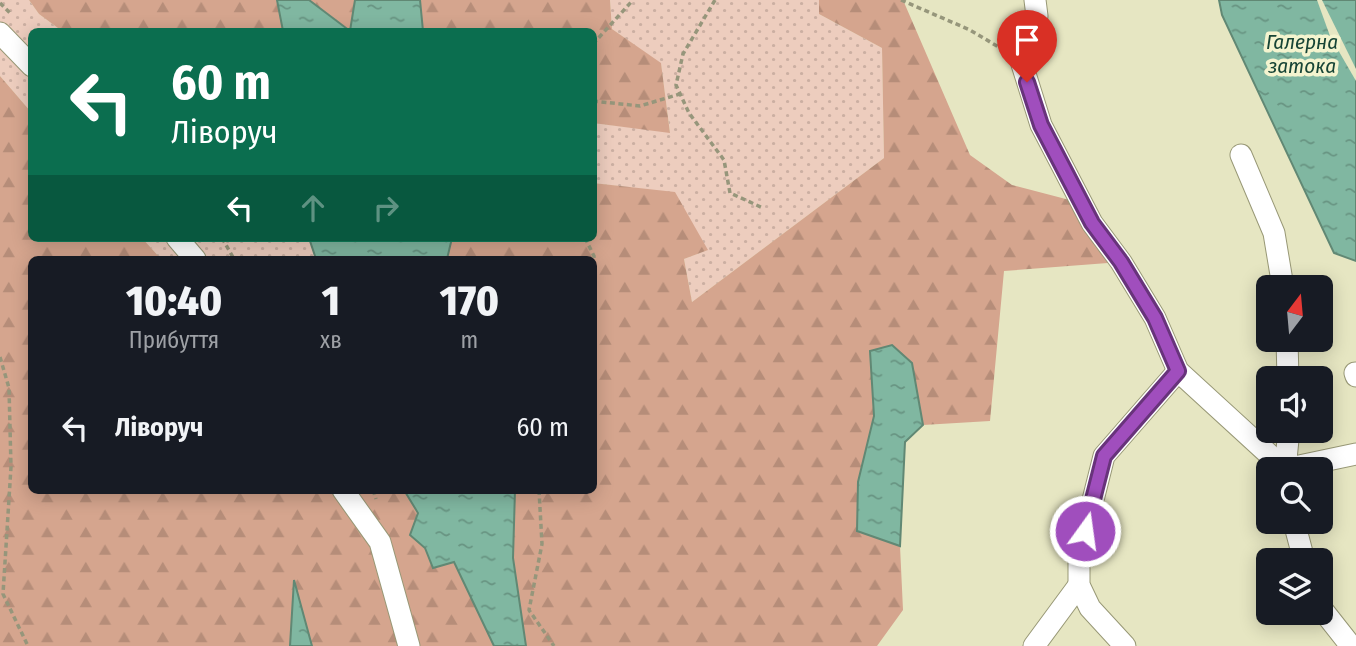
<!DOCTYPE html>
<html lang="uk">
<meta charset="utf-8">
<style>
:root{--surface:#171b24;--page:#20242c;--text:#f1f3f6;--muted:#9ea1a6}
body{margin:0;font-family:"Fira Sans Condensed",sans-serif;background:var(--page);color:var(--text);height:100vh;display:flex;flex-direction:column;font-size:26px;white-space:nowrap}
*{box-sizing:border-box;margin:0}
p{font-size:23px;color:var(--muted)}
.icon{flex:none;width:38px;height:38px;fill:none;stroke:currentColor;stroke-width:2;stroke-linecap:round;stroke-linejoin:round}
.map{position:relative;flex:1;overflow:hidden}
.sheet{position:absolute;left:28px;top:256px;width:569px;height:238px;display:flex;flex-direction:column;background:var(--surface);border-radius:10px;box-shadow:0 4px 18px #0003}
.sheet>*{flex:none}
.banner{position:absolute;left:28px;top:28px;width:569px;height:214px;border-radius:10px;box-shadow:0 4px 18px #0003;background:#0b6e4f;color:#fff;overflow:hidden}
.needle{width:46px;rotate:16deg}
.buttons{position:absolute;left:1256px;top:275px;display:grid;gap:14px}
.buttons a{display:grid;place-items:center;width:77px;height:77px;border-radius:10px;background:var(--surface);box-shadow:0 4px 18px #0003;font-size:35px}
.pin{position:absolute;display:grid;place-items:center;width:60px;height:60px;color:#fff;margin:-72px -30px;border-radius:50% 50% 50% 0;rotate:-45deg;box-shadow:0 0 7px #0007}
.pin .icon{rotate:45deg}
.me{position:absolute;width:77px;margin:-38px;rotate:14deg;stroke-linejoin:round;filter:drop-shadow(0 0 5px #0008)}
.turn{display:flex;align-items:center;gap:24px;height:147px;padding:0 28px;font-size:32px}
.turn .icon{width:91px;height:91px;stroke-width:2.5}
.turn b{display:block;font-size:49px;line-height:60px}
.lanes{display:flex;align-items:center;height:66px;padding:0 28px;background:#0003;justify-content:center;gap:35px;direction:ltr}
.lanes .off{opacity:.35}
.eta{display:flex;justify-content:space-evenly;align-items:center;height:119px;text-align:center}
.eta b{font-size:42px;font-weight:800;line-height:49px}
ul{padding:0;list-style:none}
li{display:flex;align-items:center;gap:21px;height:105px;padding:0 28px}
li div{flex:1}
li b{display:block;font-size:26px}
li em{font-style:normal}
.map>svg:first-child{display:block}
</style>
<div class="map">
<svg width="1356" height="646" viewBox="0 0 1356 646">
<defs>
<pattern id="green-dots" width="8" height="8" patternUnits="userSpaceOnUse" patternTransform="scale(1.75)"><rect width="8" height="8" fill="#edcdbe"/><path d="M2 2h.1M6 6h.1" fill="none" stroke="#cbafa2" stroke-width="1.8" stroke-linecap="round"/></pattern>
<pattern id="forest-firs" width="22" height="20" patternUnits="userSpaceOnUse" patternTransform="scale(1.75)"><rect width="22" height="20" fill="#d5a58e"/><path d="M5 1l3.5 6h-7zM16 11l3.5 6h-7z" fill="#b68d79"/></pattern>
<pattern id="water-ripples" width="26" height="14" patternUnits="userSpaceOnUse" patternTransform="scale(1.75)"><rect width="26" height="14" fill="#80b7a1"/><path d="M2 4q2-2 4 0t4 0M15 11q2-2 4 0t4 0" fill="none" stroke="#689482"/></pattern>
</defs>
<rect width="100%" height="100%" fill="#e6e6c2"/>
<!-- green -->
<g fill="url(#green-dots)">
<path d="M0,0H29L39,14L62,31L32,32L31,112L0,76Z"/>
<path d="M610,0H819V14L882,48L884,158L692,302L684,259L707,250L675,193L593,183V123L670,132L661,64L612,29Z"/>
<path d="M142,238H309L316,259H161Z"/>
</g>
<!-- forest -->
<g fill="url(#forest-firs)">
<path d="M29,0H277L283,31H62L39,14Z"/>
<path d="M309,0H355L351,31Z"/>
<path d="M420,0H610L612,29L661,63L670,133L593,123V32L423,31Z"/>
<path d="M819,0H903L970,155L1012,185L1081,203L1121,262L1004,271L990,421L923,425L912,363L870,351L874,416L858,482L857,531L900,546L903,610L877,646H526L513,558L515,490H593V259H447L452,238H593V183L675,192L708,250L684,259L692,302L884,158L882,48L819,14Z"/>
<path d="M0,76L31,112L32,238H142L161,259H32V490H404L418,513L410,535L425,548L433,567L454,562L494,646H312L294,583L290,646H0Z"/>
</g>
<!-- water -->
<g fill="url(#water-ripples)" stroke="#618874" stroke-width="2">
<path d="M277,0H309L350,31L355,0H420L423,31H283Z"/>
<path d="M1219,0H1356V261L1334,253L1222,15Z"/>
<path d="M309,238H452L447,259H316Z"/>
<path d="M892,345L912,363L923,425L905,442L900,546L857,531L858,482L874,416L870,351Z"/>
<path d="M404,490H515L513,558L526,646H494L454,562L433,568L425,548L410,535L418,513Z"/>
<path d="M294,580L312,646H290Z"/>
</g>
<!-- pier -->
<path fill="#e6e6c2" d="M1317,0H1322L1356,69V81L1330,36Z"/>
<g fill="none" stroke-linecap="round" stroke-linejoin="round">
<!-- minor casing -->
<g stroke="#989876" stroke-width="23">
<g id="minor">
<path d="M1035,0L1037,16L1021,61L1041,125L1092,223L1121,262L1155,318L1178,371L1285,469"/>
<path d="M0,33L32,66"/>
<path d="M1241,155L1274,233L1283,287"/>
<path d="M177,238L195,259"/>
<path d="M1287,340L1288,378"/>
<path d="M1355,373L1356,376"/>
<path d="M1289,430L1285,469L1356,454"/>
<path d="M343,490L380,542L409,646"/>
<path d="M1294,522L1304,560"/>
<path d="M1321,608L1351,646"/>
<path d="M1034,646L1079,585"/>
<path d="M1125,646L1090,608L1079,585V556L1104,456L1178,371"/>
</g>
</g>
<!-- path -->
<g stroke="#96967b" stroke-width="3.5" stroke-dasharray="5 3.5" stroke-linecap="butt">
<path d="M715,0L683,54L676,85L689,113L724,160L730,193L763,208"/>
<path d="M901,0L970,30L1002,49"/>
<path d="M0,3L11,14"/>
<path d="M593,44L633,0"/>
<path d="M593,101L640,106L680,94"/>
<path d="M222,238L234,259"/>
<path d="M585,238L594,256L593,271"/>
<path d="M0,357L9,388L11,467L3,594L28,646"/>
<path d="M373,490L376,499"/>
<path d="M539,490L542,544L529,610L554,646"/>
</g>
<!-- minor -->
<use href="#minor" stroke="#fff" stroke-width="21"/>
</g>
<g fill="none" stroke-linecap="round" stroke-linejoin="round">
<!-- route casing -->
<g stroke="#68337b" stroke-width="18">
<path id="route" d="M1027,82L1041,125L1092,223L1121,262L1155,318L1178,371L1104,456L1085,531"/>
</g>
<!-- route -->
<use href="#route" stroke="#a04ebd" stroke-width="12"/>
</g>
<g text-anchor="middle" stroke-width="7" stroke-linejoin="round" paint-order="stroke">
<!-- water labels -->
<g font-size="21" font-style="italic" fill="#174536" stroke="#f4f4cf">
<text x="1302" y="49">Галерна<tspan x="1302" dy="24">затока</tspan></text>
</g>
</g>
</svg>
<div class="buttons">
<a><svg class="needle" viewBox="-14 -14 28 28"><path d="M0-13l5 13h-10z" fill="#e53935"/><path d="M0 13l5-13h-10z" fill="#9ea1a6"/></svg></a>
<a><svg class="icon" aria-label="sound" viewBox="0 0 24 24"><path d="M4 9h4l5-4v14l-5-4H4zM17 9q2 3 0 6"/></svg></a>
<a><svg class="icon" aria-label="search" viewBox="0 0 24 24"><circle cx="10" cy="10" r="6"/><path d="M15 15l6 6"/></svg></a>
<a><svg class="icon" aria-label="layers" viewBox="0 0 24 24"><path d="M12 4l9 5-9 5-9-5zM3 14l9 5 9-5"/></svg></a>
</div>
<div class="pin" style="left:1027px;top:82px;background:#d93025"><svg class="icon" aria-label="arrive" viewBox="0 0 24 24"><path d="M6 21V4h12l-3 4 3 4H6"/></svg></div>
<svg class="me" style="left:1085px;top:531px" viewBox="-20 -20 40 40"><circle r="17" fill="#a04ebd" stroke="#fff" stroke-width="3"/><path d="M0-11L8 9 0 5-8 9z" fill="#fff"/></svg>
<div class="banner">
<div class="turn"><svg class="icon" aria-label="left" viewBox="0 0 24 24"><path d="M17 20v-9H6M10 6l-5 5 5 5"/></svg><div><b>60 m</b>Ліворуч</div></div>
<div class="lanes"><svg class="icon" aria-label="left" viewBox="0 0 24 24"><path d="M17 20v-9H6M10 6l-5 5 5 5"/></svg><svg class="icon off" aria-label="ahead" viewBox="0 0 24 24"><path d="M12 20V5M6 11l6-6 6 6"/></svg><svg class="icon off" aria-label="right" viewBox="0 0 24 24"><path d="M7 20v-9h11M14 6l5 5-5 5"/></svg></div>
</div>
<section class="sheet">
<div class="eta">
<div><b>10:40</b><p>Прибуття</p></div>
<div><b>1</b><p>хв</p></div>
<div><b>170</b><p>m</p></div>
</div>
<ul>
<li><svg class="icon" aria-label="left" viewBox="0 0 24 24"><path d="M17 20v-9H6M10 6l-5 5 5 5"/></svg><div><b>Ліворуч</b></div><em>60 m</em></li>
</ul>
</section>
</div>
